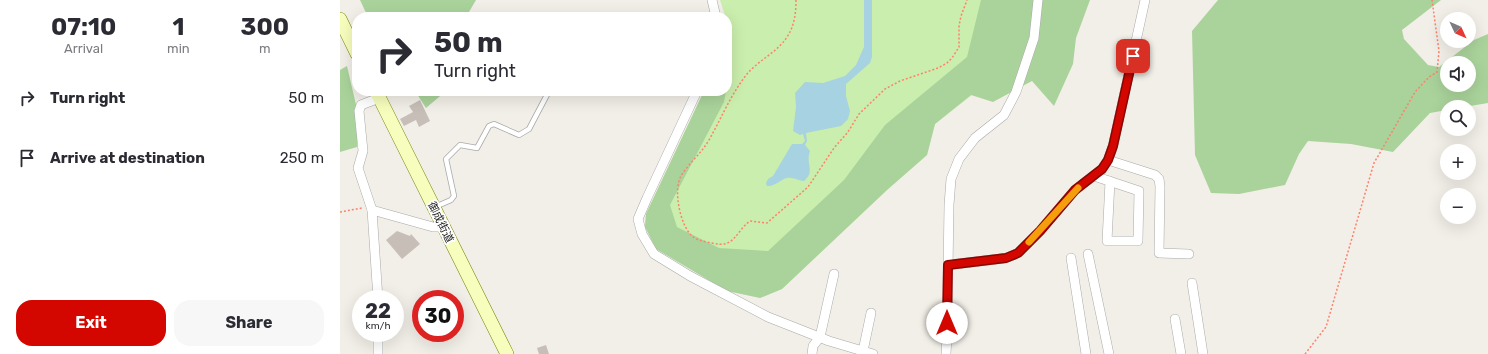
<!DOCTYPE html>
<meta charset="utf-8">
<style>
:root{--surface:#fff;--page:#f7f7f7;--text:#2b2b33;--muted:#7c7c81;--accent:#d30700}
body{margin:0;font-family:Rubik,"Noto Sans JP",sans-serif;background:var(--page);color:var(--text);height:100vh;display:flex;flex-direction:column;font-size:15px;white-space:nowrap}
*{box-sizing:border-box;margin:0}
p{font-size:13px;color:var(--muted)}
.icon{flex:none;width:22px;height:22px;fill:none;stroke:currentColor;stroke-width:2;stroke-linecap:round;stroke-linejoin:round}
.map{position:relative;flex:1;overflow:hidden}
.drawer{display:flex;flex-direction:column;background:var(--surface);width:340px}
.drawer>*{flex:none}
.hud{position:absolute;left:12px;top:12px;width:380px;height:84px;border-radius:16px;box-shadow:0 4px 16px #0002;background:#fff;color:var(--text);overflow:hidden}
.needle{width:26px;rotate:134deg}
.controls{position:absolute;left:1100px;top:12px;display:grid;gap:8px}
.controls a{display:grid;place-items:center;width:36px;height:36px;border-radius:50%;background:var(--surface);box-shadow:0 4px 16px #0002;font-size:20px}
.speed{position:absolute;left:12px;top:290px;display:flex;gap:8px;font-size:20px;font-weight:700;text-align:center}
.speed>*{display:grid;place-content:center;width:52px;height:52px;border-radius:50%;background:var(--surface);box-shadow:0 4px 16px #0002;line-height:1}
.speed small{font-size:10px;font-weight:400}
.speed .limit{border:6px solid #d22;background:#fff;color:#111}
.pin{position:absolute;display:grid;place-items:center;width:34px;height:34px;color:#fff;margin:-17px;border-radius:8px;box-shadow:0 2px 6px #0006}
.me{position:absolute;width:44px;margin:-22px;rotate:0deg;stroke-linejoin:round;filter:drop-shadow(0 0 3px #0008)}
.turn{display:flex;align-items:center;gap:14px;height:84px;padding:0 16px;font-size:18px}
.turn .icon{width:52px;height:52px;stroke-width:2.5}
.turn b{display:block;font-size:28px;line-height:34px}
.eta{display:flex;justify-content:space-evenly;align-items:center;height:68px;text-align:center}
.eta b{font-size:24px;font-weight:700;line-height:28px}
.cta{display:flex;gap:8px;margin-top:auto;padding:8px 16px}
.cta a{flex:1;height:46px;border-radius:16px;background:var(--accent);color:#fff;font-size:16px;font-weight:700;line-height:46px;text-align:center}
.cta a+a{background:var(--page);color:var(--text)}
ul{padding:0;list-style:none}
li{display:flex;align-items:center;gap:12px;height:60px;padding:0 16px}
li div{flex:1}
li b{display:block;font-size:15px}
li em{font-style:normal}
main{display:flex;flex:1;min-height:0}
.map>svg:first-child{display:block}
</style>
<main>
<section class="drawer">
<div class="eta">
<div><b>07:10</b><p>Arrival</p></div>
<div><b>1</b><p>min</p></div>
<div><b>300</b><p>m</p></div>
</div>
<ul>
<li><svg class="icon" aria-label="right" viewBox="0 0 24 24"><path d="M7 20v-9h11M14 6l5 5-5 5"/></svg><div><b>Turn right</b></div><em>50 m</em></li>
<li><svg class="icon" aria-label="arrive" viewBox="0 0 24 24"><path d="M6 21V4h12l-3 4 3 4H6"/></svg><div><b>Arrive at destination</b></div><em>250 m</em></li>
</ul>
<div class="cta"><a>Exit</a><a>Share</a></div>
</section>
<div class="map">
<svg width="1148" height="354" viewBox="0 0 1148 354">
<rect width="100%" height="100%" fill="#f2efe8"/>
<!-- grass -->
<path fill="#caeead" d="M380,0H662L632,95L595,124L587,155L547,190L442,289L420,298L305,227L306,214L364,91H387V21Z"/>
<!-- forest -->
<g fill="#aad39b" fill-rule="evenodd">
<path d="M20,0H136L126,17H28Z"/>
<path d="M641,0H750L736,38L733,64L714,106L692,81L653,102L631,95L595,124L587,155L547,190L442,289L420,298L387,291L316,249L305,227L306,214L364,91H386L384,102L330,205L337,227L379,248L428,251L504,180L545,125L627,57Z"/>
<path d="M878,0H1101L1062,30L1064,39L1088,65L1099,67L1134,40L1148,34V103L1124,107H1107V110L1090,113L1053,152L1011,144L968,141L959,154L945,185L899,194L871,193L855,155L852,31ZM1107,63H1129V85H1107Z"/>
<path d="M7,66L17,109V147L0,152V70Z"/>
<path d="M75,91H106L86,108Z"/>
</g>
<!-- water -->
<path fill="#a7d2e1" d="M524,0H532V57L530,63L506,84V96L510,111L508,119L501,126L466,133L467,141L465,145L470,151C465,164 476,171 464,181C459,181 456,178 451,178C443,176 436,187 427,186L426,183L428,179L433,176L452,144H462L465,141L463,134L460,135L453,131L456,107L455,93L465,82L483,83L505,76L516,65L524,47Z"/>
<!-- building -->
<g fill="#c7bfb7">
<path d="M80,100L90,121L79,127L76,120L64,126L60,119L73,112L69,106Z"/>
<path d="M57,231L70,236L71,234L80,244L62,259L46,240Z"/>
<path d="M206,345L209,354H199L197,348Z"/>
</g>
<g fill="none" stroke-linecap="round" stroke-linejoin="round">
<!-- lane casing -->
<g stroke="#a9a9a9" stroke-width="6">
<path id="lane" d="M95,207L111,200L114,196L106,159L120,145L137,148L149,126L154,124L179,135L189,129L209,91"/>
</g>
<!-- street casing -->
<g stroke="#a9a9a9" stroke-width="10">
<g id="street">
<path d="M372,0L376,17"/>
<path d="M357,91L307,198L298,219L302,234L314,254L350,276L428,317L489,341L533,354"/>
<path d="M768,160L815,175L819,179L820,186L819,253L849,254"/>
<path d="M754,176L799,191L798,241H767L770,181"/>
<path d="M32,210L93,227H103"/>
<path d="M748,254L769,354"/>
<path d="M731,258L746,354"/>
<path d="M608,265L666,258L678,253L700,231L735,190L762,169L768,160L773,146L805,0"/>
<path d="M852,283L863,354"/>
<path d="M38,299L32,210L18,168L23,151L19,111L21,105L39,98"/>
<path d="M835,319L841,354"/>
<path d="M523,351L531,313"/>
<path d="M38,354V333"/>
<path d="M472,354L473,346L480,337L494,274"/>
<path d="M606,354L607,337L609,205L611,179L619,159L635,138L664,115L676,92L694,38L698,0"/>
</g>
</g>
<!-- secondary casing -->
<g stroke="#6f8100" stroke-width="14">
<g id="secondary">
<path d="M0,19L17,54"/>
<path d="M36,91L167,354"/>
</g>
</g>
<!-- path -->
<g stroke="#ff816c" stroke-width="1.5" stroke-dasharray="2 2" stroke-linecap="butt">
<path d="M456,0C456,15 454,28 445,40C435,53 418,61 407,74C391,94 381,119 369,140C361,154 349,163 341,176C333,190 340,225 352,236C356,240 366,242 372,243C395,249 395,232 410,221L427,223L468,187L494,148L508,132L519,114L545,89L560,81L598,68L607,63L612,58L619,47V26L621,16L627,0"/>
<path d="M0,212L22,208"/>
<path d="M965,354L986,327L1034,163L1075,92L1089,77L1097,72L1099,51L1092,0"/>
</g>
<!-- lane -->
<use href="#lane" stroke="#fff" stroke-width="4.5"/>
<!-- street -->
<use href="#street" stroke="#fff" stroke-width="9"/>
<!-- secondary -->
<use href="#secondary" stroke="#f7fdbc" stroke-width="13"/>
</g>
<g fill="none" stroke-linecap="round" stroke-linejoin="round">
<!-- route casing -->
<g stroke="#890500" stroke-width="10">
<path id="route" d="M607,323L608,265L666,258L678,253L700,231L735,190L762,169L768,160L773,146L793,56"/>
</g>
<!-- route -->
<use href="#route" stroke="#d30700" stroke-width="7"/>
<!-- slow -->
<path stroke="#f59e0b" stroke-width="7" d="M689,242L738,188"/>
</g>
<g text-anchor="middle" stroke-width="3.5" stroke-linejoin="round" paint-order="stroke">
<!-- street labels -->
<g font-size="11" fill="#222" stroke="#fff">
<text transform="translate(101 222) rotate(64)" y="4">御成街道</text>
</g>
</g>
</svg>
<div class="controls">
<a><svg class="needle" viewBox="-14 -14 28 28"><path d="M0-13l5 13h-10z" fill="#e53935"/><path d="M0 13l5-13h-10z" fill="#7c7c81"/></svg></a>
<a><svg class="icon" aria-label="sound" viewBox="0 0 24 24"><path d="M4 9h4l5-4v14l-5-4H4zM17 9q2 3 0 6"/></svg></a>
<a><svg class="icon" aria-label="search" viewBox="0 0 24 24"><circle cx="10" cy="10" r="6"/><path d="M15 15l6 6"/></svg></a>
<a>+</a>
<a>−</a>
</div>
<div class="speed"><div>22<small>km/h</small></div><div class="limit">30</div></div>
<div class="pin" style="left:793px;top:56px;background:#d93025"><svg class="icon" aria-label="arrive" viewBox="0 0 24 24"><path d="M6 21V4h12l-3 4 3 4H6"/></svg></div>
<svg class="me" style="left:607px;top:323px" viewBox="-20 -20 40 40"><circle r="19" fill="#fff"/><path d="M0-13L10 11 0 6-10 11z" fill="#d30700"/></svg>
<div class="hud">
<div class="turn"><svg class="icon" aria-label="right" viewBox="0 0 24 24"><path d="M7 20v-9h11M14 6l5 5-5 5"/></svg><div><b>50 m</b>Turn right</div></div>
</div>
</div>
</main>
